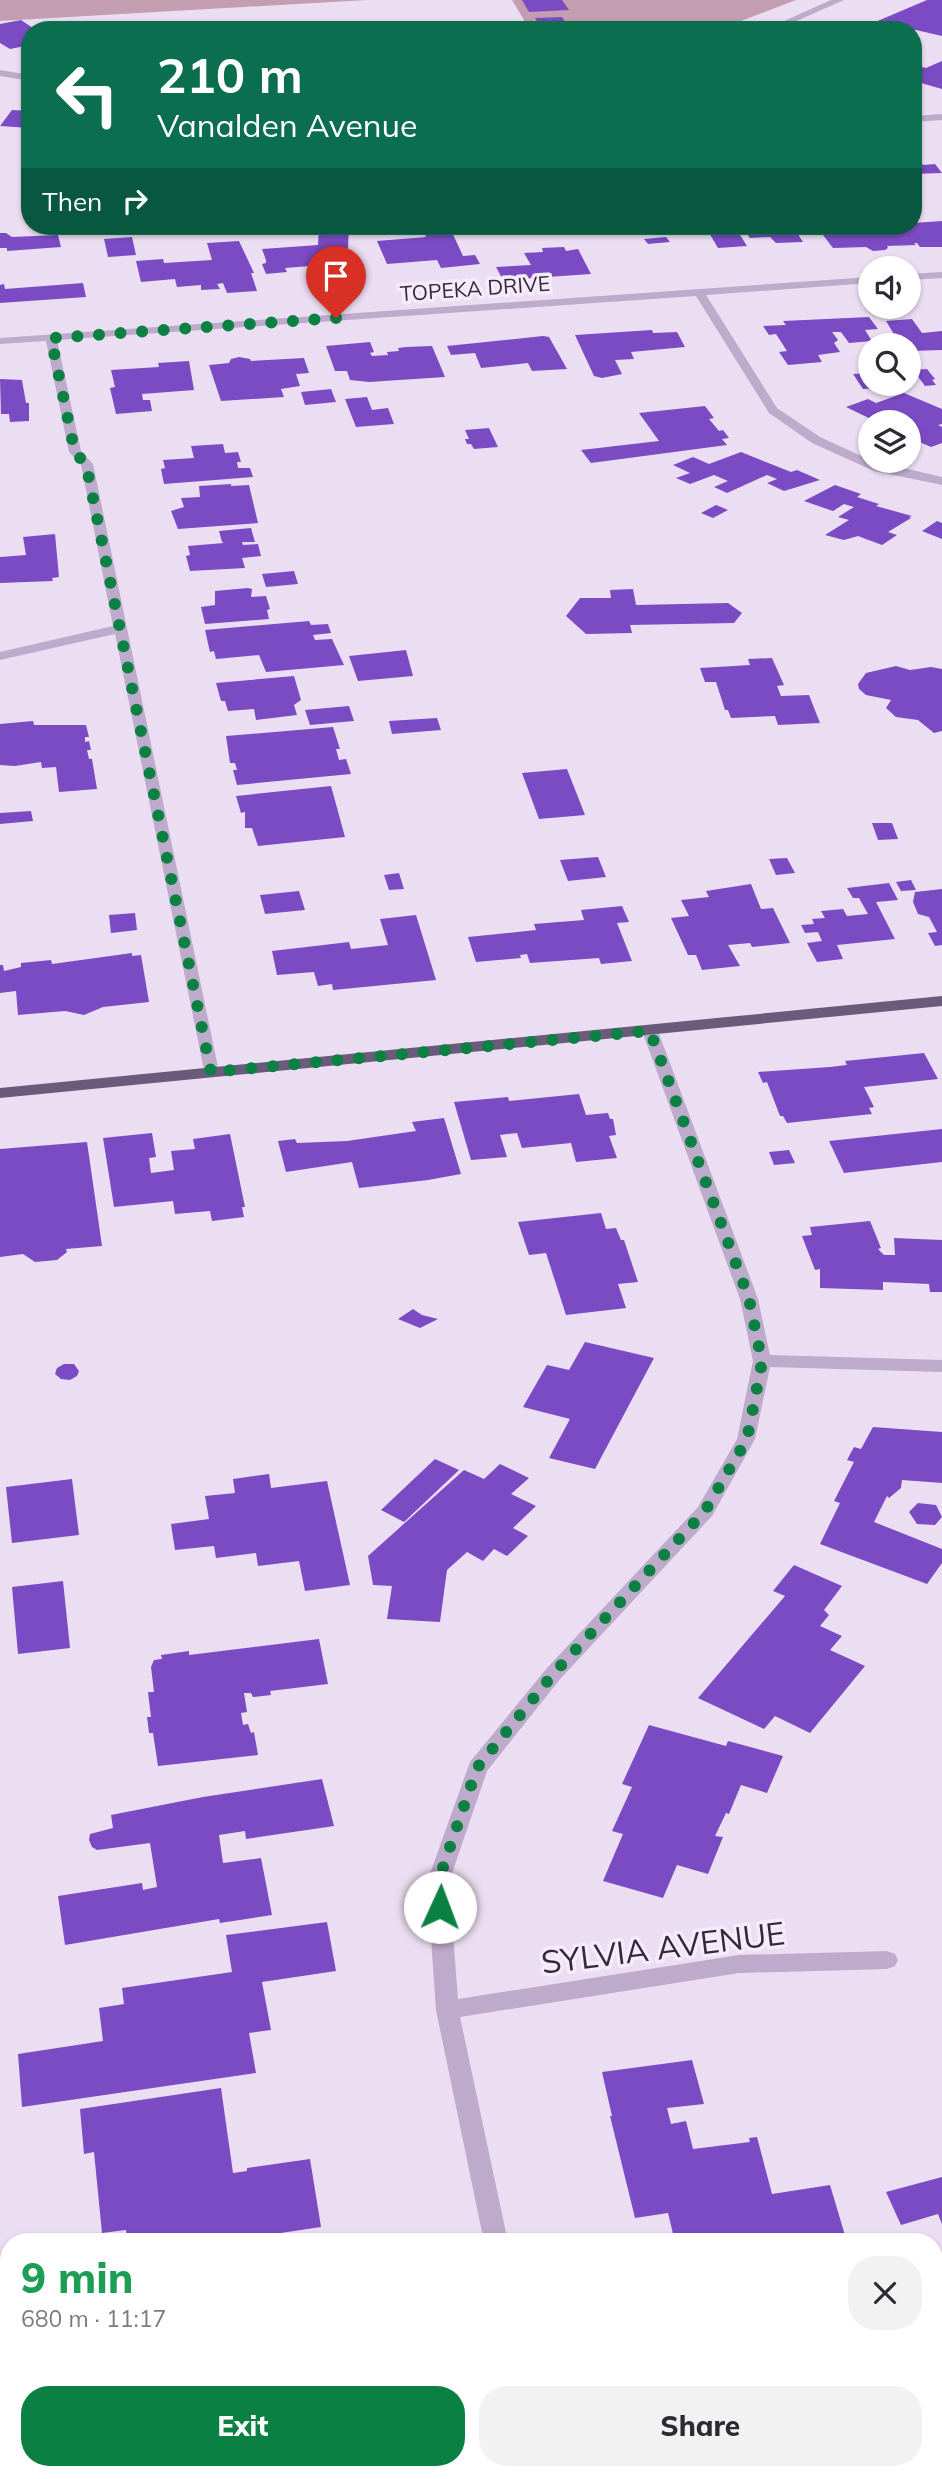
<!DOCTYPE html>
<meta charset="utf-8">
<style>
:root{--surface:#fff;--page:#f2f2f3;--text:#2b2b33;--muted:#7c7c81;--accent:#0b8043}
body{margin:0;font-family:Mulish,sans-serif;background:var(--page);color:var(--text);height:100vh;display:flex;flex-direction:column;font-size:26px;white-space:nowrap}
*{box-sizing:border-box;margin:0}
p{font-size:23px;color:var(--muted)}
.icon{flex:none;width:38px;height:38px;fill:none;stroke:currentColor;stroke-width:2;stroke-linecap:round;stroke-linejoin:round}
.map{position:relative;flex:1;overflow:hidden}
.sheet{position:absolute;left:0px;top:2233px;width:943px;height:247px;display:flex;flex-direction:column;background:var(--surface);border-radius:28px 28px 0 0;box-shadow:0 2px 5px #0004}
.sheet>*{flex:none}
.guide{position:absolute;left:21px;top:21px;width:901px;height:214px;border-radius:28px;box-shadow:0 2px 5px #0004;background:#0b6e4f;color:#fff;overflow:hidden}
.fabs{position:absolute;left:858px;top:256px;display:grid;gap:14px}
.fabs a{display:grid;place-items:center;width:63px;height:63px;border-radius:50%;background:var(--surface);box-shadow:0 2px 5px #0004;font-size:35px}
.pin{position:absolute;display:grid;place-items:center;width:60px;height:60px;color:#fff;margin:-72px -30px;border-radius:50% 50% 50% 0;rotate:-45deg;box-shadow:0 0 7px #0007}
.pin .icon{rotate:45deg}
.me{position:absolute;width:77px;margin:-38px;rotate:2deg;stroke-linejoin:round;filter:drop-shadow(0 0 5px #0008)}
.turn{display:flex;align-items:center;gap:24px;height:147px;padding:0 21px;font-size:32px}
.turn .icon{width:91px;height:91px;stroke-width:2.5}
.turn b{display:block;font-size:49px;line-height:60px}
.then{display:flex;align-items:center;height:66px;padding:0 21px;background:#0003;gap:14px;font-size:26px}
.round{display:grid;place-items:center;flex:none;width:74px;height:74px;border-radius:28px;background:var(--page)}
.head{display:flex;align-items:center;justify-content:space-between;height:119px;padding:0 21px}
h1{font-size:42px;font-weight:800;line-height:52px;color:#1e9e55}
.cta{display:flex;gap:14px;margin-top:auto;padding:14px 21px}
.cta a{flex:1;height:80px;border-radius:28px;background:var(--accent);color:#fff;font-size:28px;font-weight:800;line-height:80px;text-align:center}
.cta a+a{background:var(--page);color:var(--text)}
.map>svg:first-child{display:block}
</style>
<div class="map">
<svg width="942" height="2479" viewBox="0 0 942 2479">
<rect width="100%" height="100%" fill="#ecdef2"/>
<!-- green -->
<g fill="#c29eb0">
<path d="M0,0H367L0,21Z"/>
<path d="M512,0H796L717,30H530Z"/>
</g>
<!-- building -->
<g fill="#7b4bc4">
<path d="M522,0H562L569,10L529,12Z"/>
<path d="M927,0H942V36L916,30H887L868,25Z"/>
<path d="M562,17L570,30H542L535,18Z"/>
<path d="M21,20L36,30H30V45L10,49L0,43V24Z"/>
<path d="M501,21L507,30H445L442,25H483L482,22Z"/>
<path d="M942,61V89L914,81V75L922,71L914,69V65L926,68Z"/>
<path d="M12,110L30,111V128L0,126Z"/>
<path d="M914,153L923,165L935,164L942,173L914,174Z"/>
<path d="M942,221V247H920L917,243H914L916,245L887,246L888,248L885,250L873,251L866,247L833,248L823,235L847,233L841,226H914V223Z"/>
<path d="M319,226H349L348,248H340L346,263L285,268L287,272L266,274L262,264L266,263V260L262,249L318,245Z"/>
<path d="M524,226H566L570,233L553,234L538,230H526Z"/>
<path d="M705,226H782L786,232L796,231L803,242L776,243L770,237L750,238L747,234L740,235L747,246L718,248Z"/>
<path d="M451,230L463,256L475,255L480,264L441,268L437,260L387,264L377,241L426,237L424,232Z"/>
<path d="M0,233H6L12,237L58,235L61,247L7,251V248H0Z"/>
<path d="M132,237L136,255L108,257L104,239Z"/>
<path d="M666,237L670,242L648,244L644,239Z"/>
<path d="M239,241L254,273H251L257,291L227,293L223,283L217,284L220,289L201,290V285L177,287L175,279L141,282L136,261L163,259L164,263L212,260L207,243Z"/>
<path d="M564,247L566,251L578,249L591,274L503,280L496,267L531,265L524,253L543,252L542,248Z"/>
<path d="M83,283L86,297L0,303V285L4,284L5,289Z"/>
<path d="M869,317L878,329L865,330L872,341L849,343L841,332H832L838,340L834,343L840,352L818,355L822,362L788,365L779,352L787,351L776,334L769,335L763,326L786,325L783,321Z"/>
<path d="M912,319L922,333L942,331V350L911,351L901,335L895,336L886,321Z"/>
<path d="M652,330L653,333L677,332L685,347L631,352L634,359L615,360L622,374L602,378L594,376L575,335Z"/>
<path d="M543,336L549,337L567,369L532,371L528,363L481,368L475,353L451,355L447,346Z"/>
<path d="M370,342L374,352L370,353L372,356L388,355L387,352L399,351L398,348L406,347L432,346L445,377L369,382L350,380L347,371H335L326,346Z"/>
<path d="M239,357L250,359L251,361L304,358L309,373L296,374L300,386L281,389L284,397L221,401L209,365L229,363L231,359Z"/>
<path d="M189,361L194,390L142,394L143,400H150L152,411L116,414L110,388L115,387L111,370L159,367L158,363Z"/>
<path d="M927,369L935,379L932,380L936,385L925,386L913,370Z"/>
<path d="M870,373V383H907L909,386L863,389L853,374Z"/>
<path d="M0,379L22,380L26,403H29V421L10,422L9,414H1Z"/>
<path d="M331,389L336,402L305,405L301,392Z"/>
<path d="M904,393L942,409V424L938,425L942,427V443L931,447L908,437V422H877L846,407L868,399L876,403Z"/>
<path d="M367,397L372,410L388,408L394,424L356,427L345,399Z"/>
<path d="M705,406L714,418L709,419L719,431L723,430L729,438L722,439L727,445L591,463L581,450L659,441L639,413Z"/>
<path d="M489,428L498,447L474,449L471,444H467L465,439H469L465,430Z"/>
<path d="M223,444L225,453L238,452L241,462H237L238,468H250L253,477L164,484L161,469L165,468L163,460L194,458L191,446Z"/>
<path d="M741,452L791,472L797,470L820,480L784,491L767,483L777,479L767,475L727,493L714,487L728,481L714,475L690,484L676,478L690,473L673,465L693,457L709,464Z"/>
<path d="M231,484V486L249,485L258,523L178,529L171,511L184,507L181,498L200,497L199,486Z"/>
<path d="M835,485L861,494L857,497L879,504L876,506L912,516L909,517L911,518L888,532L897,535L882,545L858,536L844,540L825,535L849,520L838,517L854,507L844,504L833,511L804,501Z"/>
<path d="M716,505L728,510L713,518L701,513Z"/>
<path d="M937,521L942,523V539L922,531Z"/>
<path d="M251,528L255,542H242L243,545L258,544L261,556L242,558L245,568L190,571L186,556L190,555L188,546L224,543L222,542L219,531Z"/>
<path d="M55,534L59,577L52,578L53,581L0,583V557L26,555L23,537Z"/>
<path d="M294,571L298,584L266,587L262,574Z"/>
<path d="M248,588L252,589L251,597L266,596L270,609L267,610L269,619L205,624L201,607L215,605V591Z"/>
<path d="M633,589L636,605L728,603L742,613L734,623L630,625L632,633L586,634L566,616L580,598H611L610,590Z"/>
<path d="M309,621L311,625L328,624L331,633L313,635L315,640L332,639L344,665L266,672L259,655L216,659L214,651L210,652L205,630Z"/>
<path d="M406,650L413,676L358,681L349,656Z"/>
<path d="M772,658L784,685L777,686L781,696L809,695L820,723L778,725L775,716L731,718L728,710H725L716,682H705L700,668L750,665L748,659Z"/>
<path d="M896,666L910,670L931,667L942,669V731L934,733L918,720L896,717L886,708L891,700L866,695L859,689L858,684L866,673Z"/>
<path d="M294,676L301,700L294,705L297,715L256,720L254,709L228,711L225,701H221L216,683Z"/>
<path d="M349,706L354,721L310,725L305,710Z"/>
<path d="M437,718L441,730L392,734L389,721Z"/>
<path d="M33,721L34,725H86L89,737H85V742L89,741L91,750H87L89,759H92L97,789L59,792L56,767L42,768L41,762L15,766L0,765V724Z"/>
<path d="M333,727L340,749H336L339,760L346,759L351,774L237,785L233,770H237L235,763H230L226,736Z"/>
<path d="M567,769L585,815L539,819L522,773Z"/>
<path d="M331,786L345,837L258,846L252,828H245V812L241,813L236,796Z"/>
<path d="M31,811L33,821L0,824V813Z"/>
<path d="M872,823H892L898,839L878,840Z"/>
<path d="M598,857L606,877L568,881L560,860Z"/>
<path d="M787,858L795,873L776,875L769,859Z"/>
<path d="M399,873L404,889L389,890L384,875Z"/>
<path d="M911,880L916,890L901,891L896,882Z"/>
<path d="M889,883L898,900L876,902L895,939L837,945L843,959L817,962L807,943L822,941L818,932L805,933L801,925L814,924L812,919L825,918L821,911L843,909L847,916L868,914L859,898H853L847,888Z"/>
<path d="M751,884L761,909L773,908L790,943L752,947L750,943L728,945L740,966L702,970L696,955H688L671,918L689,916L681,900L709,897L706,891Z"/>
<path d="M942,889V945L935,946L928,933L937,932L929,917L918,914L913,902L915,892Z"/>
<path d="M299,891L305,910L265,914L260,895Z"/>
<path d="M622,906L629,922L617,923L632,961L601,964L599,958L530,963L527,954L520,955L521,958L476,962L468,937L536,930L534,924L584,920L581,910Z"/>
<path d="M135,913L137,930L111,933L109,915Z"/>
<path d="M416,915L436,980L333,990L332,984L318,986L314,972L277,975L272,951L349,942L351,949L388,945L380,919Z"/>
<path d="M132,953V956L141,955L149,1002L103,1007L84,1015L65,1011L18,1015L16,991L0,993V965H3L4,971L21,967V963L51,960L52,964Z"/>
<path d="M924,1053L938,1079L864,1087L874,1107L869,1108L872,1114L787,1123L783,1116H780L767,1082L763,1083L758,1072L830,1067L847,1065L845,1061Z"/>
<path d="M579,1094L586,1115L608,1113L610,1119H613L616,1135L609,1136L617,1158L576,1162L571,1143L522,1148L517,1133L500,1135L507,1157L471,1160L454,1102L508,1097L509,1101Z"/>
<path d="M444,1118L461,1174L428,1180L359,1188L352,1162L286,1172L278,1141L295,1139L297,1143L347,1141L416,1131L412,1122Z"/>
<path d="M942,1129V1162L844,1173L829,1141Z"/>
<path d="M152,1133L156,1157L149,1158L151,1173L174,1170L171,1151L195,1149L193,1139L230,1134L245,1207H242L244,1217L212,1221L210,1211L175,1214L173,1201L114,1207L103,1138Z"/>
<path d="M87,1142L102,1246L66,1249L67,1252L57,1260L35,1262L23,1254L0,1257V1149Z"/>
<path d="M789,1150L795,1163L774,1165L769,1152Z"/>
<path d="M601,1213L606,1229L616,1228L621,1240H624L638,1282L618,1284L626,1308L566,1315L546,1253L529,1255L518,1222Z"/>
<path d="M870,1221L881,1248L878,1249L884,1255H895L894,1238L942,1240V1292H930L929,1284L883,1282V1290L820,1288V1269L815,1270L802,1236L812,1235L810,1227Z"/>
<path d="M413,1309L422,1315L438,1319L420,1328L398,1319Z"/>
<path d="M585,1342L654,1358L595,1469L549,1458L570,1419L523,1407L547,1365L569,1370Z"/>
<path d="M64,1364H74L79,1371L77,1376L70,1380L61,1379L55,1374L57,1368Z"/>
<path d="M873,1427L942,1432V1483L902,1480L901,1488L889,1498L887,1496L874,1522L942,1549V1563L927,1584L820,1544L840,1503L834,1501L854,1462L847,1460L854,1447L861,1449Z"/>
<path d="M435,1459L459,1470L404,1522L381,1510Z"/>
<path d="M500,1464L529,1478L511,1494L536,1506L513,1528L528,1536L507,1556L494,1549L483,1561L467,1552L447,1570L440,1622L387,1619L392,1586L373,1585L368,1556L464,1470L484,1479Z"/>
<path d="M269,1474L271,1488L327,1481L350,1585L305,1591L299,1561L258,1566L256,1553L216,1558L214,1546L175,1550L171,1524L209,1519L205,1496L235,1493L233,1479Z"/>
<path d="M72,1479L79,1535L12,1543L6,1487Z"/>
<path d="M918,1503L936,1505L942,1517L935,1525L917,1524L909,1512Z"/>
<path d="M794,1565L842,1586L824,1610L829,1615L820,1626L842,1636L830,1650L865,1666L810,1733L775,1716L764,1729L698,1698L785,1596L773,1591Z"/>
<path d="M63,1581L70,1648L18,1654L12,1587Z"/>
<path d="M319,1639L328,1684L270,1691L271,1695L253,1697L251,1693H244L247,1712L241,1713L243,1725L248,1724L251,1733L254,1732L258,1755L158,1766L153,1733H149L147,1717H151L148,1692H154L151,1667L154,1660L162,1659L161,1655L189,1651V1655Z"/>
<path d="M649,1725L726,1746L728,1741L783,1756L767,1793L741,1785L729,1814L726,1813L715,1836L723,1837L708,1874L677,1865L663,1898L603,1881L623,1834L612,1831L632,1787L622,1784Z"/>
<path d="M322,1779L334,1826L246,1839L245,1831L219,1835L223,1863L261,1858L272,1915L220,1923L219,1919L65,1945L58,1896L142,1883L143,1890L157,1887L150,1843L97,1850L92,1847L89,1840L90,1834L113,1828L111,1815L203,1797Z"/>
<path d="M327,1922L336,1971L262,1982L271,2030L249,2033L256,2073L22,2107L18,2054L103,2041L99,2008L124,2004L122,1988L232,1972L226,1935Z"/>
<path d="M692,2060L704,2104L667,2108L671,2124L686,2121L693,2149L750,2142L749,2138L757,2137L772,2194L830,2185L847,2242H675L668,2213L635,2218L610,2116H612L602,2072Z"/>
<path d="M221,2088L233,2173L247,2171V2168L310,2159L321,2227L234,2240L232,2234L180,2242H128L126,2230L102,2233L94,2152L84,2154L80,2109Z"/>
<path d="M942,2177V2224L938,2214L901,2225L886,2192Z"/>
<path d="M159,2471H343L345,2479H160Z"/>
<path d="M678,2471H749L752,2479H680Z"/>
</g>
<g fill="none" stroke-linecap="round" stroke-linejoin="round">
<!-- minor -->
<g fill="#beaacb" fill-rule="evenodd">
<path d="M831,0H844L776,30H764Z"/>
<path d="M0,70L30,75V81L0,76Z"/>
<path d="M942,114V120L914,122V116Z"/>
<path d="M942,272V278L908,280V274Z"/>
<path d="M870,277V283L706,295L777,408L820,437L870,460L942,477V485L874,471L812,443L769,413L696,296L57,340L81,451L93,464L219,1072L217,1075H205L115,634L0,660V652L113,626L81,465L69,452L46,341L0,344V338Z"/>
<path d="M650,1026L658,1031L758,1299L770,1355L942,1360V1372L770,1367L755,1439L712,1516L561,1678L487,1771L449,1882L458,1999L739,1955L887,1951L895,1954L898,1960L895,1966L887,1969L739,1973L460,2017L508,2242H484L436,2010L427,1882L470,1762L547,1668L698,1507L737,1439L753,1361L740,1299L642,1031Z"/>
<path d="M534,2471H560L562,2479H536Z"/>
</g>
<!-- major -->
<path fill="#6a5b7a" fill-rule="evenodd" d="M942,996V1006L0,1098V1088Z"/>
</g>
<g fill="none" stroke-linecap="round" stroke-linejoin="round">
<!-- route -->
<path stroke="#0b8043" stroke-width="12" stroke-dasharray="0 21.6" d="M336,318L51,338L75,453L86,464L211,1072L650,1031L749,1299L762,1362L747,1439L705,1511L554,1673L477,1768L438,1882L440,1907"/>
</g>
<g text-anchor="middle" stroke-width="7" stroke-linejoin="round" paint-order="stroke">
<!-- far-street labels -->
<g font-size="21" fill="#312a38" stroke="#f5ebfa">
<text transform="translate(475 289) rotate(-4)" y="7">TOPEKA DRIVE</text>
</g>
<!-- near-street labels -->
<g font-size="32" fill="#312a38" stroke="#f5ebfa">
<text transform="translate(663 1948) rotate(-7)" y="11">SYLVIA AVENUE</text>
</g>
</g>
</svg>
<div class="fabs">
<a><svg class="icon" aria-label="sound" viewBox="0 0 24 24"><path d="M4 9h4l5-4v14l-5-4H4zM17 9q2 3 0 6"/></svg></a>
<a><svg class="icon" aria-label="search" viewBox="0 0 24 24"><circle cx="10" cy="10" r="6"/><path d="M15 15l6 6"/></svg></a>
<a><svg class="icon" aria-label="layers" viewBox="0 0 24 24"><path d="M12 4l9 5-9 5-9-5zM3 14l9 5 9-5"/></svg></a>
</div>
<div class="pin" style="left:336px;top:318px;background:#d93025"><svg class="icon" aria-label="arrive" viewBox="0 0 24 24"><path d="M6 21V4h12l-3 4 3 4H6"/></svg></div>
<svg class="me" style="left:440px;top:1907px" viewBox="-20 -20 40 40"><circle r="19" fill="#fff"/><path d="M0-13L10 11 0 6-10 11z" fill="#0b8043"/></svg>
<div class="guide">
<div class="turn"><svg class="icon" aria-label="left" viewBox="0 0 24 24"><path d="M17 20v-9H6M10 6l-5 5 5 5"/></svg><div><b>210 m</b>Vanalden Avenue</div></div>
<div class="then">Then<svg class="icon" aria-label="right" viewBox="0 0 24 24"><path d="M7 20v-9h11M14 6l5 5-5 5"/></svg></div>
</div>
<section class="sheet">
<div class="head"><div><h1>9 min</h1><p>680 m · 11:17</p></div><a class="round"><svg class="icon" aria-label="close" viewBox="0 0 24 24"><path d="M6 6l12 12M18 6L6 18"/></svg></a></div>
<div class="cta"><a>Exit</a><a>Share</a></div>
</section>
</div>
